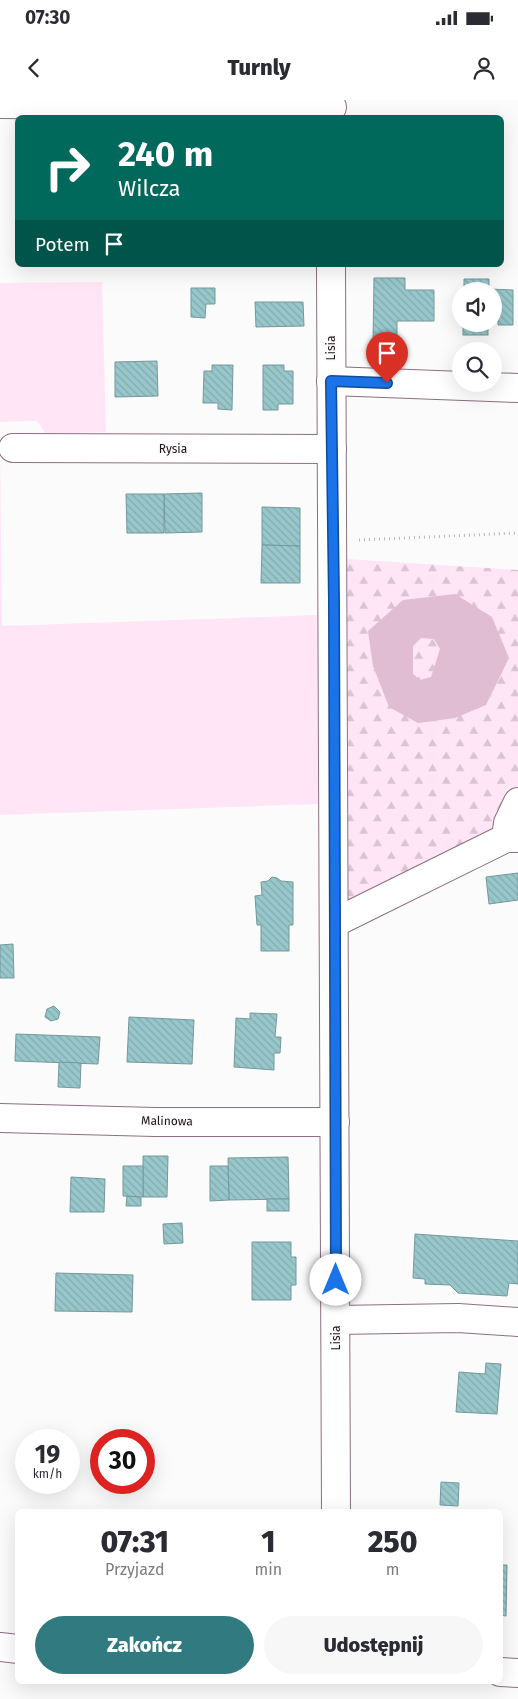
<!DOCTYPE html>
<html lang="pl">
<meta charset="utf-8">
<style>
:root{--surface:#fff;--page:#f7f7f7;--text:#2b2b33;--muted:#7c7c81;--accent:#317a7f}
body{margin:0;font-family:"Fira Sans",sans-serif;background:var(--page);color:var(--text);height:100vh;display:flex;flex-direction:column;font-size:19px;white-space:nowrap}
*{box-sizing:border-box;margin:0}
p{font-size:16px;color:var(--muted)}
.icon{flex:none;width:28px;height:28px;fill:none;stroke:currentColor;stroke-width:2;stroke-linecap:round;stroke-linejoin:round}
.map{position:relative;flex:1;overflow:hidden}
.sheet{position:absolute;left:15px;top:1409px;width:488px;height:175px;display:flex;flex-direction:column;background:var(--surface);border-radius:8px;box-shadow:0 5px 20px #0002}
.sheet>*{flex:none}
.hud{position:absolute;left:15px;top:15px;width:489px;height:152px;border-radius:8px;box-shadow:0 5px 20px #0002;background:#00695c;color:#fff;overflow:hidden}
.controls{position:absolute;left:452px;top:182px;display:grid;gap:10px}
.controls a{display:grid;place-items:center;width:50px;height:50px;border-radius:50%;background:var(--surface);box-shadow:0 5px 20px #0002;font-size:25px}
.speed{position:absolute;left:15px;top:1329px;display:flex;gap:10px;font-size:25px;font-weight:700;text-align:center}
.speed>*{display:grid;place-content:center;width:65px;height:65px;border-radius:50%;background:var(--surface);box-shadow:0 5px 20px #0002;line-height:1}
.speed small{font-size:12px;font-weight:400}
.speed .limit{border:8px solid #d22;background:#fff;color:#111}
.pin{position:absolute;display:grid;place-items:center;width:42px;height:42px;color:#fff;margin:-51px -21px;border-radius:50% 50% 50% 0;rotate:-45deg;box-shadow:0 0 5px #0007}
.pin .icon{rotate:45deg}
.me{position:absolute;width:55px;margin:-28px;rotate:0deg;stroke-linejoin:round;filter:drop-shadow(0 0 4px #0008)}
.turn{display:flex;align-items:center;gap:18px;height:105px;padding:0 20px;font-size:22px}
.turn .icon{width:65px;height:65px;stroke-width:2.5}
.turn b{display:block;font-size:35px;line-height:42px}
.then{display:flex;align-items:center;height:48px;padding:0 20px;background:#0003;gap:10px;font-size:19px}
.eta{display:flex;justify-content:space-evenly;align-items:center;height:85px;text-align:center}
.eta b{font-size:30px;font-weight:800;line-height:35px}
.action{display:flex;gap:10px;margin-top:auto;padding:10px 20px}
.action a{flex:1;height:58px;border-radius:30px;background:var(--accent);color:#fff;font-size:20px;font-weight:800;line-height:58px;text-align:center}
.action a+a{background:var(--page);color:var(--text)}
.status{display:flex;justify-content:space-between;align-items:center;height:35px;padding:0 25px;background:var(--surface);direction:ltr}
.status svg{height:14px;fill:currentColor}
header{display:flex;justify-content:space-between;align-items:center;height:65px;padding:0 20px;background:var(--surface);font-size:22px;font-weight:800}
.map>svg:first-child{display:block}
</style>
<div class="status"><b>07:30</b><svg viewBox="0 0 49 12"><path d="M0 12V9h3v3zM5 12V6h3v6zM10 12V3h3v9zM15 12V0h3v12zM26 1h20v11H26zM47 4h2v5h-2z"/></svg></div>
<header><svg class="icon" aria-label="back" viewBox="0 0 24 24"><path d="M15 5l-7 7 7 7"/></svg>Turnly<svg class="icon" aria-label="person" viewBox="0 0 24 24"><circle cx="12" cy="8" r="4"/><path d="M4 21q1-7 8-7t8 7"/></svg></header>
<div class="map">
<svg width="518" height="1599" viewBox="0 0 518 1599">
<defs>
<pattern id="forest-firs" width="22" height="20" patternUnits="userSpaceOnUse" patternTransform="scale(1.25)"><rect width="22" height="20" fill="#ffe5f5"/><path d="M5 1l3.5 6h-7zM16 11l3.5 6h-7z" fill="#dac4d1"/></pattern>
<pattern id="building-back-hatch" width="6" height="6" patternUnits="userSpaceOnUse" patternTransform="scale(1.25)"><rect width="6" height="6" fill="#98c7cb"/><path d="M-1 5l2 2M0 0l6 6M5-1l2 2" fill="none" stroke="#83aaae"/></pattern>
</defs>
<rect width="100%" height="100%" fill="#fbfbfb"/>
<!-- grass -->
<g fill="#ffe5f5">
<path d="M102,182L106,332L46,334L37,321L0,322V183Z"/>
<path d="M0,350L2,526L319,515V704L0,715Z"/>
</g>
<!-- forest -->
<path fill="url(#forest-firs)" d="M347,459L518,470V691L490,737L341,813V514Z"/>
<!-- water -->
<path fill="#e0bdd3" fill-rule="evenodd" d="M455,494L492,517L509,558L486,605L455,618L418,623L389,607L373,566L368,531L403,500ZM421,538L434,539L440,549L431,577L420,580L413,574V546Z"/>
<!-- building -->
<g fill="url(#building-back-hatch)" stroke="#74999b">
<path d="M374,178H405V190H434V221H397V242H373Z"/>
<path d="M464,179H489V189L513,190V225H498V221H494V191H464Z"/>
<path d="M191,188H215V204H206L205,218L191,217Z"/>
<path d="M255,202H303L304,226L256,227Z"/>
<rect x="463" y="224" width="25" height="11"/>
<path d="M157,261L158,296L115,297V262Z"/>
<path d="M212,265H233L232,310L218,309V303H203L204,271H212Z"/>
<path d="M263,265H284V271H293V304H278V310H263Z"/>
<path d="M202,393V432L165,433L164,394Z"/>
<path d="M126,394H164V433H127Z"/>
<path d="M262,407L300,408V446L262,445Z"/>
<path d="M262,445L300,446V483H261Z"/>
<path d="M518,773V800L489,804L486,777Z"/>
<path d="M272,777L277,778L281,781L293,782V825H289V851H261V825H257L255,796L262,795L261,782L268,781Z"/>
<path d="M13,844L14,878H0V845Z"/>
<path d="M54,906L60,912L58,919L51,921L45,917L47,909Z"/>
<path d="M250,913L277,914L275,937H281L280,953H274V970L234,967L236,918L250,919Z"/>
<path d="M129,917L194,920L192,964L127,962Z"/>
<path d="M16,934L100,937L98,964L15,961Z"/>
<path d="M59,962L81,963L80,988L58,987Z"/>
<path d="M143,1056H168L167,1097H143Z"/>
<path d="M288,1057L289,1099L229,1100L228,1058Z"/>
<path d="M123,1066H143V1097L123,1096Z"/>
<path d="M210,1066H228L229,1100L210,1101Z"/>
<path d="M71,1077L105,1079L104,1112H70Z"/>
<path d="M127,1096L141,1097V1106H126Z"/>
<rect x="267" y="1099" width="22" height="12"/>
<path d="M182,1123L183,1143L164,1144L163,1124Z"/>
<path d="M415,1134L518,1141V1184L509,1183L507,1196L458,1193L450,1185L425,1184V1179L413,1178Z"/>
<path d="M252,1142H291V1157H296V1185H291V1200H252Z"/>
<path d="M56,1173L133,1175L132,1212L55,1211Z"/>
<path d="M486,1263L501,1264L497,1314L456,1312L459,1272L485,1274Z"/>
<path d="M441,1382L459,1383L458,1406L440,1405Z"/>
<path d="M500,1465H507L506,1516L500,1515Z"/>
</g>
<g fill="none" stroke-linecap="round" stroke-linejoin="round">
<!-- minor casing -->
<g stroke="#8a7080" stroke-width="30">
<g id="minor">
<path d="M0,4L332,7"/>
<path d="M331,165L336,1411"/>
<path d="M331,281L518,288"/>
<path d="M13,348L332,349"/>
<path d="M506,738L508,723L518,702"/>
<path d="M334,823L506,738H518"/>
<path d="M0,1018L155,1022H335"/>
<path d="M336,1220L458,1218L518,1222"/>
<path d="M0,1547L18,1549"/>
<path d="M500,1572L518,1573"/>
</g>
</g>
<!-- path -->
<path stroke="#b7b4b6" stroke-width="3" stroke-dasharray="1 4" stroke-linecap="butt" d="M359,440L518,433"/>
<!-- minor -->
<use href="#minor" stroke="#fff" stroke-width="28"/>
</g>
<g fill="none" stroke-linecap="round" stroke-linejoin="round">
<!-- route casing -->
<g stroke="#114b97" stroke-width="12">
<path id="route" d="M336,1180L334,501L331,281L387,283"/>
</g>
<!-- route -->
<use href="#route" stroke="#1a73e8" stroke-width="9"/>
</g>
<g text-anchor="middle" stroke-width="4" stroke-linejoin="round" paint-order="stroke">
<!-- street labels -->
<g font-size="12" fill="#1d1319" stroke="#fbfbfb">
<text transform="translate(331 248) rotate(-90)" y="4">Lisia</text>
<text x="173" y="353">Rysia</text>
<text transform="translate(167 1021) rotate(1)" y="4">Malinowa</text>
<text transform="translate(336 1238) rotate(-90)" y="4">Lisia</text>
</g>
</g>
</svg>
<div class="controls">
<a><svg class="icon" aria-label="sound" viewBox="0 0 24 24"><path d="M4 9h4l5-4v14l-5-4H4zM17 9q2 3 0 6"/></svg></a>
<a><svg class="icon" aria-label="search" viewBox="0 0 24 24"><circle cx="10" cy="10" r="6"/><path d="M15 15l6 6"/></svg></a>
</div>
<div class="speed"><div>19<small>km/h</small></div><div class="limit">30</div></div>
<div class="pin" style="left:387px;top:283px;background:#d93025"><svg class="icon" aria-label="arrive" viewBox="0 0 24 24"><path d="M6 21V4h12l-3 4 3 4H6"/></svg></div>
<svg class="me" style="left:336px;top:1180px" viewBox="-20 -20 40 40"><circle r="19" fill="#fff"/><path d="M0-13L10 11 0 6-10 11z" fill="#1a73e8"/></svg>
<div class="hud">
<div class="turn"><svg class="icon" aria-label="right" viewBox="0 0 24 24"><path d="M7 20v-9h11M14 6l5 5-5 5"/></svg><div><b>240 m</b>Wilcza</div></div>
<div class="then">Potem<svg class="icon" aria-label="arrive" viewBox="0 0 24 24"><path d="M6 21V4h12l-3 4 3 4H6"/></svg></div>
</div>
<section class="sheet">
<div class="eta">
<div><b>07:31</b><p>Przyjazd</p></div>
<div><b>1</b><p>min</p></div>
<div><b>250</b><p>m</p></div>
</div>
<div class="action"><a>Zakończ</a><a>Udostępnij</a></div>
</section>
</div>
